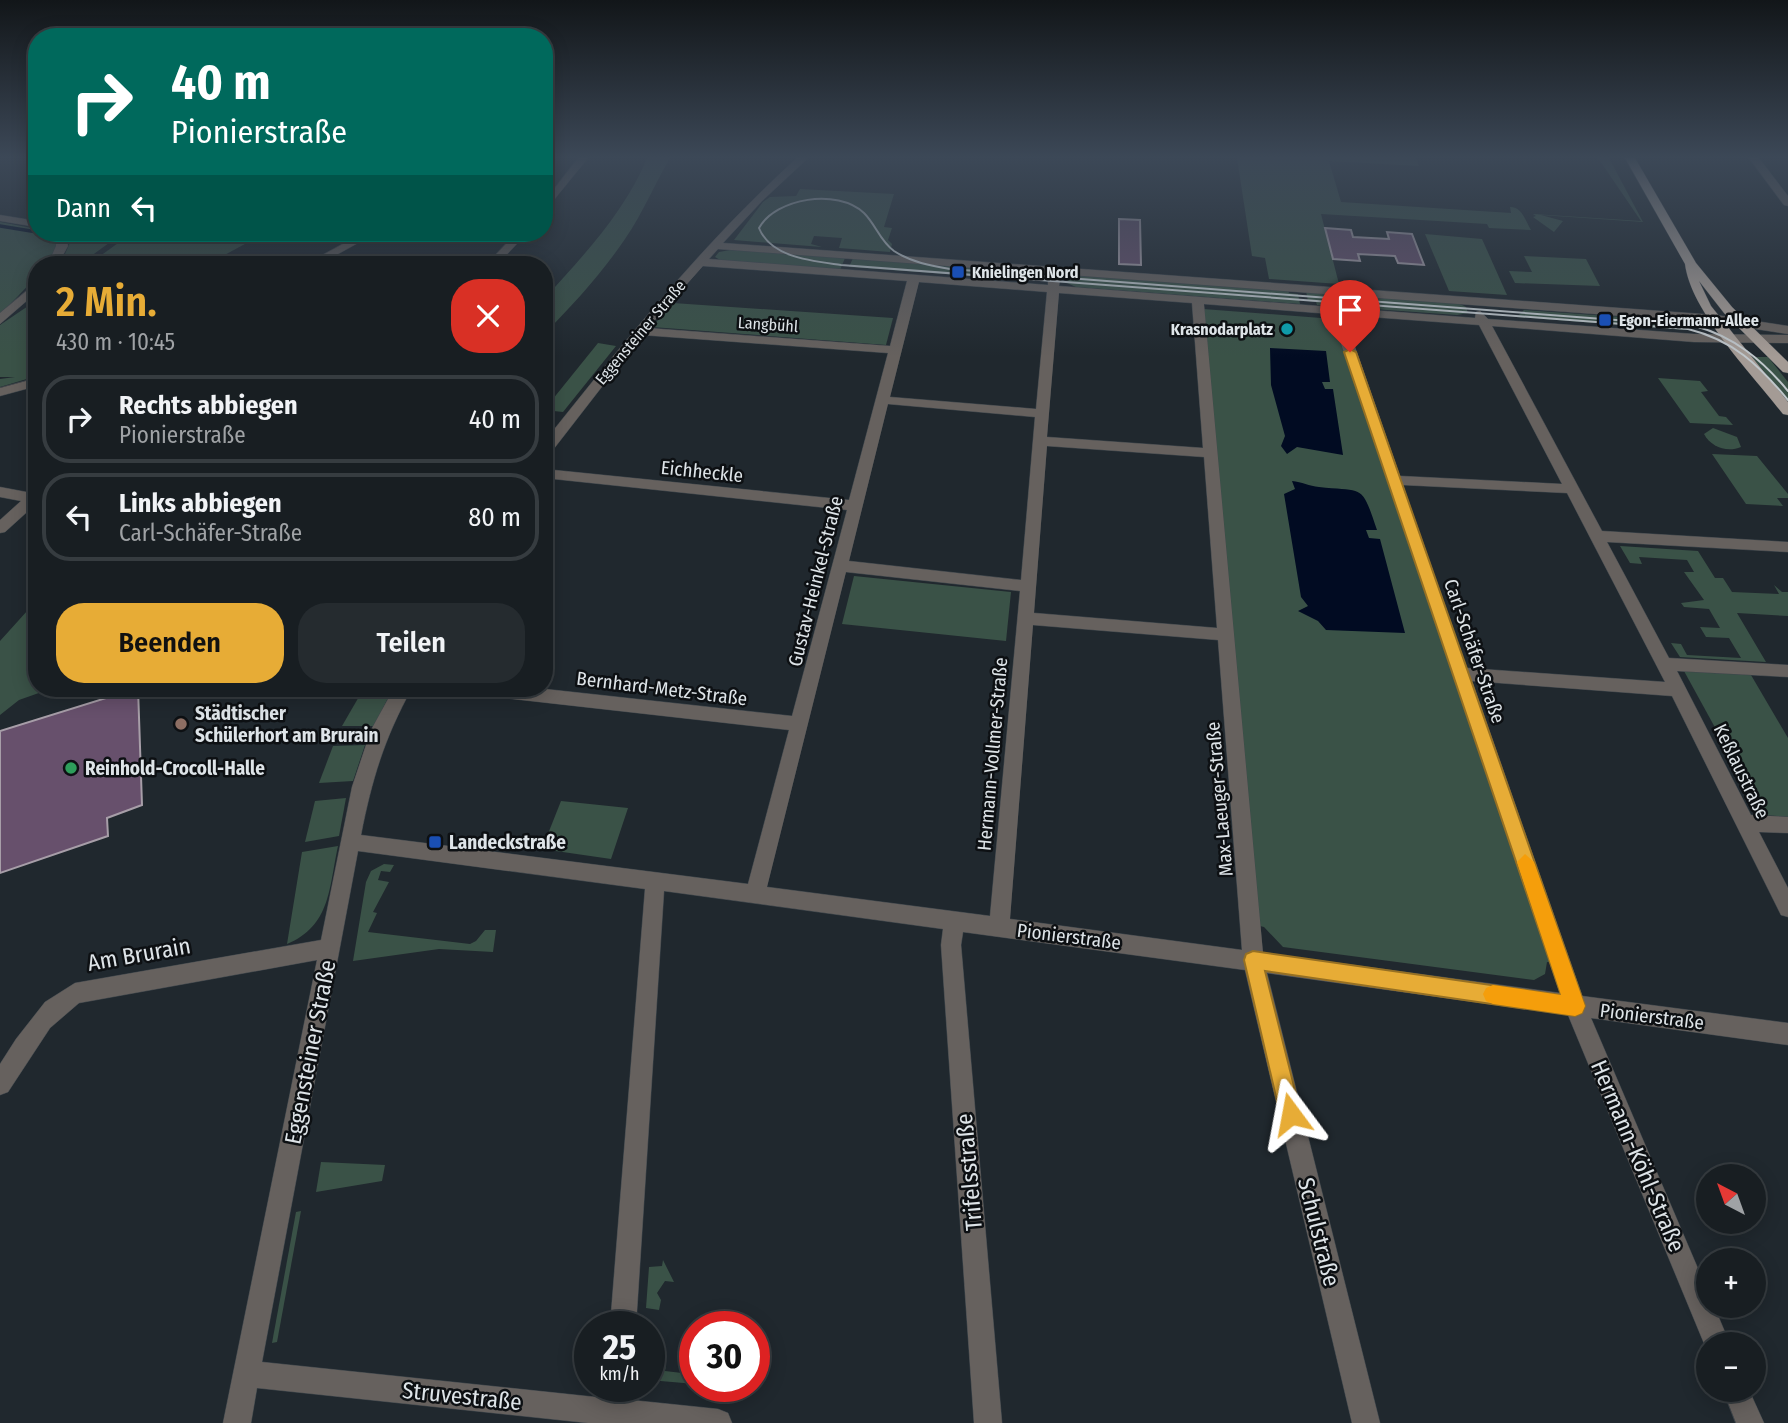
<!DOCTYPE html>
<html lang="de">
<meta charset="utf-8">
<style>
:root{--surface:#181e22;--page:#252b2f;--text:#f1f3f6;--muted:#9fa2a5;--line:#363c40;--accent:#e7ac36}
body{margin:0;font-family:"Fira Sans Condensed",sans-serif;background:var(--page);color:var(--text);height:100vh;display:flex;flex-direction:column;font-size:26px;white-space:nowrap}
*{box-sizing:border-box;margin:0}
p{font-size:23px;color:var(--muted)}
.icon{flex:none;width:38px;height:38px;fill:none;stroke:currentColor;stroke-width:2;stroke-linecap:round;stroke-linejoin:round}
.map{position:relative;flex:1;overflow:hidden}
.details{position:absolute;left:28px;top:256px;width:525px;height:441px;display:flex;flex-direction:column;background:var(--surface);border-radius:28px;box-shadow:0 4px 18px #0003,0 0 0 2px var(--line)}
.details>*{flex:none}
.top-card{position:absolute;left:28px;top:28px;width:525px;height:214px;border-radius:28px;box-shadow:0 4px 18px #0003,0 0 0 2px var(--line);background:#00695c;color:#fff;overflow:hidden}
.needle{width:46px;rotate:319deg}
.fabs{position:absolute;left:1696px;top:1164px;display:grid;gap:14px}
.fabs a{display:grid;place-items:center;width:70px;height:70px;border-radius:50%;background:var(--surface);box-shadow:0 4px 18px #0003,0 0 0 2px var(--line);font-size:35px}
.speed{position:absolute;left:574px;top:1311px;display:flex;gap:14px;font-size:35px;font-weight:700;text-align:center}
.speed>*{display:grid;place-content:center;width:91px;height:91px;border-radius:50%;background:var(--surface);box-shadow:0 4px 18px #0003,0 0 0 2px var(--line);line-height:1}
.speed small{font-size:18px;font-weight:400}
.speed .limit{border:10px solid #d22;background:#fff;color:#111}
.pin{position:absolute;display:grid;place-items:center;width:60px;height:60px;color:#fff;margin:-72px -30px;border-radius:50% 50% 50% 0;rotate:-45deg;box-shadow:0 0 7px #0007}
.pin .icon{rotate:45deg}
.me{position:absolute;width:77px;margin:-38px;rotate:347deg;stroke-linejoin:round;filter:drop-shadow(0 0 5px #0008)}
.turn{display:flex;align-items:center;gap:24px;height:147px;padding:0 28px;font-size:32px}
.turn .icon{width:91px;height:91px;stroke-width:2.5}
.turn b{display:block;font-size:49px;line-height:60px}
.then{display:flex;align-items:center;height:66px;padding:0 28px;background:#0003;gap:14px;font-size:26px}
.round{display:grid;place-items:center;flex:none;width:74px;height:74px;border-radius:28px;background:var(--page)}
.summary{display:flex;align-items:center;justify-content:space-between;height:119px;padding:0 28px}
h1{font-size:42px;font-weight:600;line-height:52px;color:var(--accent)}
.primary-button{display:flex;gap:14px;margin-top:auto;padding:14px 28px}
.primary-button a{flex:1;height:80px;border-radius:28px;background:var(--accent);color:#111;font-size:28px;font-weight:600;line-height:80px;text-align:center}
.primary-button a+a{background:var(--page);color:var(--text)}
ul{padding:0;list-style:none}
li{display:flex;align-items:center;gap:21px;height:88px;margin:0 14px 10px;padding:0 14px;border:4px solid var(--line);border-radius:28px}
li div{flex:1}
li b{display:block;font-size:26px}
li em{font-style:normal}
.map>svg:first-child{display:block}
</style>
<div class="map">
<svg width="1788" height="1423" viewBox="0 0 1788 1423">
<rect width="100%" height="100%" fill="#20282e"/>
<!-- green -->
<g fill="#3a5247">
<path d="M647,158H670C654,185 643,213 625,239C602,273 573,305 544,334V299C583,256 625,212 647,158Z"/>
<path d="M1237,158H1416L1419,166L1329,161L1341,202L1511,213L1510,207C1522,207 1525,220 1531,230L1489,228L1487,224L1321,214L1339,284L1269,279L1265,258L1252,256Z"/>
<path d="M1598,158H1609L1643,222L1541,215L1563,221L1554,232L1533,217L1536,216L1533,214L1641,221Z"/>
<path d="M800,189L894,194L884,227L892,228L888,240L892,244L890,252L839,248L842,238L814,236L811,244L822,247L734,240L763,202L770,197L796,196Z"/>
<path d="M0,222L37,229V233H53L58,246L45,264H37V276L0,315Z"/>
<path d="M80,233H120V235L80,264L61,263L72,238Z"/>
<path d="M132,233H265L208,264H89Z"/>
<path d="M1425,234L1482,239L1507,295L1449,291Z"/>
<path d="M730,250L845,258L840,270L722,261L715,257L719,252Z"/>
<path d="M1524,256L1586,259L1600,286L1515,283L1509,271L1532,272Z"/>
<path d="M853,258L1008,269L1007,273L1028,274L1027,280L849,267Z"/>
<path d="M1075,275L1288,290L1289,293L1298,294L1300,304L1076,287L1067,283L1068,277Z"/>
<path d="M1306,291L1458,303L1466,307L1468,313L1457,315L1317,305L1316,302L1308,301Z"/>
<path d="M37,300V374L30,375L37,376L0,387V379L15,377H0V325Z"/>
<path d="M673,303L893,318L886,345L652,327Z"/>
<path d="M1203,309L1334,319L1554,963L1547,962L1545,974L1534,980L1283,947L1264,927L1260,926Z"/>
<path d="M1524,310L1679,321L1685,330L1517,317Z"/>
<path d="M598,343L616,346L563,412L544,410Z"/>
<path d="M1750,357H1768L1788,382V404Z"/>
<path d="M1658,378L1700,381L1708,391L1701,392L1719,416L1726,417L1733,425L1690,423Z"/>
<path d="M1713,428L1737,437L1741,447C1727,453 1711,447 1704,434Z"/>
<path d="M1712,454L1757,456L1788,494V498H1777L1783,506L1746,504Z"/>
<path d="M1620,546L1698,551L1715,578H1723L1732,592L1779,594L1774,585L1782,592H1788V616L1737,613L1766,662L1680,657L1671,643L1681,644L1687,655L1741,658L1729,638L1706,637L1700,627L1720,628L1709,609L1684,607L1681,603L1704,600L1684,572H1694L1687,560L1639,557L1642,564L1630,563Z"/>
<path d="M854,576L1011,592L1006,641L842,624Z"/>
<path d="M37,600V688H53L19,700L0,715V641Z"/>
<path d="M1684,671L1751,675L1788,738V817L1763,815Z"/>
<path d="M364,688H393L374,726H342Z"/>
<path d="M365,745L353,781L319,783L333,746Z"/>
<path d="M346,798L339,836L305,842L315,801Z"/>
<path d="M561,801L628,808L611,859L542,849Z"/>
<path d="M338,846C329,887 331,926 287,944L302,852Z"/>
<path d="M384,864L394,865L390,872L381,871L378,880L389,882L373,912L377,913L368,932L470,944L476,941L485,930H496L493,952L439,949L353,961L366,882L371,871Z"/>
<path d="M321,1162L385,1165L382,1181L316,1192Z"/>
<path d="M301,1211L277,1342L272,1343L296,1212Z"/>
<path d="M663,1260L674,1282L665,1281L657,1293L661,1300L659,1310L646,1308L649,1267L662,1266Z"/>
<path d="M649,1365L666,1366L665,1371L682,1373L683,1368L695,1370V1384L649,1380Z"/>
</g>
<!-- water -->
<g fill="#010b22">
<path d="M1270,348L1326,351L1330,382H1322L1325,389H1333L1343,455L1297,447L1287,454L1281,446L1285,436L1271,385Z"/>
<path d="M1292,481C1302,482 1309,486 1319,487C1365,492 1361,483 1377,530H1366L1369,538L1380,539L1405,633L1326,630L1318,621L1298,611L1308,606L1301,597L1284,494L1295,489Z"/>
</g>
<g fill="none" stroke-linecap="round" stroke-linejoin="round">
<!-- stream -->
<path stroke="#010b22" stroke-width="3.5" d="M0,226L37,232"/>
</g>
<!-- building -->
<g fill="#67506c" stroke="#a79ea8" stroke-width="2">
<path d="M1119,219L1140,220L1141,265L1119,264Z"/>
<path d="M1325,228L1351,230L1353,237L1389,239L1387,232L1412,234L1424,265L1398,263L1395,256L1358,254L1360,261L1333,259Z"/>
<path d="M138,688L142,805L107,818L108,836L0,873V731Z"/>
</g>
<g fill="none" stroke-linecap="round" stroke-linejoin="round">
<!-- minor casing -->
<g stroke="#3e464c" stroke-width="1">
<g id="minor">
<path d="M578,158H588L544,212V202Z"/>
<path d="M797,158L807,159L762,201L723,243L1716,315L1788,326V334L1716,323L718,249L709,259L1048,285V278L1054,275L1060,278L1059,286L1475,318L1476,312L1480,311L1488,319L1694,334L1788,335V343L1694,342L1492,326L1602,531L1788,542V552L1607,542L1669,658L1788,665V677L1677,671L1751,815L1788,817V833L1759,832L1788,888V917L1781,915L1672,696L1472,681L1582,996L1788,1023V1045L1591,1018L1708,1292V1306H1714L1730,1344H1708V1353L1568,1015L1267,973L1380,1423H1352L1245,970L963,932L961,945L1002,1423H974L941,945L943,929L664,891L636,1326H610L645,889L358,851L262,1362L605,1398L606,1386H632L631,1400L718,1409L728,1413L732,1423H588L257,1388L251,1423H223L317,960L79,1003L50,1028L8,1092L0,1095V1064L16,1039L45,1002L75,983L321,940L352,787L371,730L394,688H412C384,739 372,779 361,835L748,884L789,730L478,695L469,688H536L792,716L847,510L544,478V469L849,500L888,353L642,335L549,455L544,456V442C624,342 702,244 797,158ZM703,266L907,281L890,346L648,328ZM919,282L1047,292L1036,409L890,397ZM1059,293L1192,303L1203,448L1047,437ZM1204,304L1331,314L1560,993L1263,953ZM1344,315L1479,325L1562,484L1400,476ZM888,404L1035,417L1021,580L849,561ZM1047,446L1204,457L1217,628L1034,613ZM1403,485L1567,493L1665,682L1467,668ZM846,572L1020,591L990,916L767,887ZM1033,625L1218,640L1242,950L1010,919Z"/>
<path d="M1749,158H1759L1788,196V206L1784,205Z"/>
<path d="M0,215L37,221V227L0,221Z"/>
<path d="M56,233H66L68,246L58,264H48L56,246Z"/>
<path d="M363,233H376L320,264H306Z"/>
<path d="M516,233H527L498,264H487Z"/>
<path d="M37,282V292L0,324V313Z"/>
<path d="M37,378V386L0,396V388Z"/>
<path d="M0,487L37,494V503L5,532L0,533V520L21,501L0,497Z"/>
<path d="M1723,1390H1749L1764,1423H1736Z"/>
</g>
</g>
<!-- major casing -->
<g stroke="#3e464c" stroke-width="1">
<path id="major" d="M1625,158H1635L1696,263L1732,307L1788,362V373L1783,372L1724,313L1699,281L1711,306L1788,402V415L1783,414C1753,375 1691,312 1685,264Z"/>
</g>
<!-- minor -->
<use href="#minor" fill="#66615e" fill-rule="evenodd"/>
<!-- major -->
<use href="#major" fill="#a49b95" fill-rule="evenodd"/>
<!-- tram -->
<path stroke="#c0c7cb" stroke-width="2" d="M1788,391C1762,360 1735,337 1695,326L950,269C931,266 911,262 894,251C880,241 876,225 864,213C837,188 776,198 759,228C771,258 813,261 841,265L1688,329C1733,340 1759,365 1788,400"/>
</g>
<!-- sky -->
<linearGradient id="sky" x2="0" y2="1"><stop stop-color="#121619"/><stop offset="0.44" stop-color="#3c4857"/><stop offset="1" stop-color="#3c4857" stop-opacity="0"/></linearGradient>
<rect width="1788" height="357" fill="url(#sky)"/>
<!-- route -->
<path fill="#e7ac36" stroke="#967023" stroke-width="2" d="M1350,349L1356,352L1585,1006L1582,1013L1575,1016L1265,971L1301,1114L1298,1122L1291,1125L1283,1122L1280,1114L1244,960L1246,954L1253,951L1561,995L1344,352Z"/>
<!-- slow -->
<path fill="#f59e0b" d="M1525,854L1534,862L1585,1006L1582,1013L1575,1016L1493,1004L1486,1001L1483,994L1486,988L1493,985L1561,995L1517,862Z"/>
<!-- markers -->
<g fill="#1a4fb4" stroke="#0d1013" stroke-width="2.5">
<rect x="951" y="265" width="14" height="14" rx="3.5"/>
<rect x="1598" y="313" width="14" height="14" rx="3.5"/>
<rect x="428" y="835" width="14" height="14" rx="3.5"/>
</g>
<circle fill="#0f9aa8" stroke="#0d1013" stroke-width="2.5" cx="1287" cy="329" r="7"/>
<circle fill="#8d6e63" stroke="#0d1013" stroke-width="2.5" cx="181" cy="724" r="7"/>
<circle fill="#2e9e5b" stroke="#0d1013" stroke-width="2.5" cx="71" cy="768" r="7"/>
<g text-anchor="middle" stroke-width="5" stroke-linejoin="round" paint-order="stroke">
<!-- far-poi labels -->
<g font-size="16" font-weight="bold" fill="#dee4e8" stroke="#0d1013" text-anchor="start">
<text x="972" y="278">Knielingen Nord</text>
<text x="1619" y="326">Egon-Eiermann-Allee</text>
<text x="1273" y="335" text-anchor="end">Krasnodarplatz</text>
</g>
<!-- far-street labels -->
<g font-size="16" fill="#dee4e8" stroke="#0d1013">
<text transform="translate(768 324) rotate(4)" y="6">Langbühl</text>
<text transform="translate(640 332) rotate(-50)" y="6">Eggensteiner Straße</text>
</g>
<!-- street labels -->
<g font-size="19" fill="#dee4e8" stroke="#0d1013">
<text transform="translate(702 471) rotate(6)" y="7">Eichheckle</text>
<text transform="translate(815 581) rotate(-76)" y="7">Gustav-Heinkel-Straße</text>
<text transform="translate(1475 651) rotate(71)" y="7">Carl-Schäfer-Straße</text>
<text transform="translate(662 688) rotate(7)" y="7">Bernhard-Metz-Straße</text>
<text transform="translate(992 754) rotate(-85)" y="7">Hermann-Vollmer-Straße</text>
<text transform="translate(1742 771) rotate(64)" y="7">Keßlaustraße</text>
<text transform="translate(1219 799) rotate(-95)" y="7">Max-Laeuger-Straße</text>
<text transform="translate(1069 936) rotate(7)" y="7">Pionierstraße</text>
<text transform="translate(1652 1016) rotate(7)" y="7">Pionierstraße</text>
</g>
<!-- poi labels -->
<g font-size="19" font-weight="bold" fill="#dee4e8" stroke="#0d1013" text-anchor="start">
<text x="195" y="720">Städtischer<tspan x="195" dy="22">Schülerhort am Brurain</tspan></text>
<text x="85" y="775">Reinhold-Crocoll-Halle</text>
<text x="449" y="849">Landeckstraße</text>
</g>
<!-- near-street labels -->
<g font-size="23" fill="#dee4e8" stroke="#0d1013">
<text transform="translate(139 954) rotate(-10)" y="8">Am Brurain</text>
<text transform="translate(310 1052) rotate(-79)" y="8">Eggensteiner Straße</text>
<text transform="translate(1638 1156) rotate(67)" y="8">Hermann-Köhl-Straße</text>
<text transform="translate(969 1172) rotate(-95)" y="8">Trifelsstraße</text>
<text transform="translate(1319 1232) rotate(76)" y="8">Schulstraße</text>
<text transform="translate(462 1396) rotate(6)" y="8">Struvestraße</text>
</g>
</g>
</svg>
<div class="fabs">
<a><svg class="needle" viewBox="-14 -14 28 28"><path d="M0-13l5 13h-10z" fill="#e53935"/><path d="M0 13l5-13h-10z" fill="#9fa2a5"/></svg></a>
<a>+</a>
<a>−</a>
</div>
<div class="speed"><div>25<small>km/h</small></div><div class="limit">30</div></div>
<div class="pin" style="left:1350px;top:352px;background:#d93025"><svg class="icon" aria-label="arrive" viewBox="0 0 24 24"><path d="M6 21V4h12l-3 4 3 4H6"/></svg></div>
<svg class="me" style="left:1291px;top:1114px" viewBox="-20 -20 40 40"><path d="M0-17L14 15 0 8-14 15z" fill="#e7ac36" stroke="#fff" stroke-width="4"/></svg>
<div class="top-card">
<div class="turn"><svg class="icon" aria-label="right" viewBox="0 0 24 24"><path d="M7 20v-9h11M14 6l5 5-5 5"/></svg><div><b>40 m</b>Pionierstraße</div></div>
<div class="then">Dann<svg class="icon" aria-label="left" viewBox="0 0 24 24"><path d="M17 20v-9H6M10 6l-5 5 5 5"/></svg></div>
</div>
<section class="details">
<div class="summary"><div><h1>2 Min.</h1><p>430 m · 10:45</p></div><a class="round" style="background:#d93025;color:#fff"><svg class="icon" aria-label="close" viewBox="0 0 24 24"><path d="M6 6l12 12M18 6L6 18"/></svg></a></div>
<ul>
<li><svg class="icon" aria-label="right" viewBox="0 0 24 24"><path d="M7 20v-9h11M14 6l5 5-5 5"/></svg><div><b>Rechts abbiegen</b><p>Pionierstraße</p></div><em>40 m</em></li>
<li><svg class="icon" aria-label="left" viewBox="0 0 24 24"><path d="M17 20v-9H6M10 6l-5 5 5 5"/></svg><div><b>Links abbiegen</b><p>Carl-Schäfer-Straße</p></div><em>80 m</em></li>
</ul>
<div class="primary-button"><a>Beenden</a><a>Teilen</a></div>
</section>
</div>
